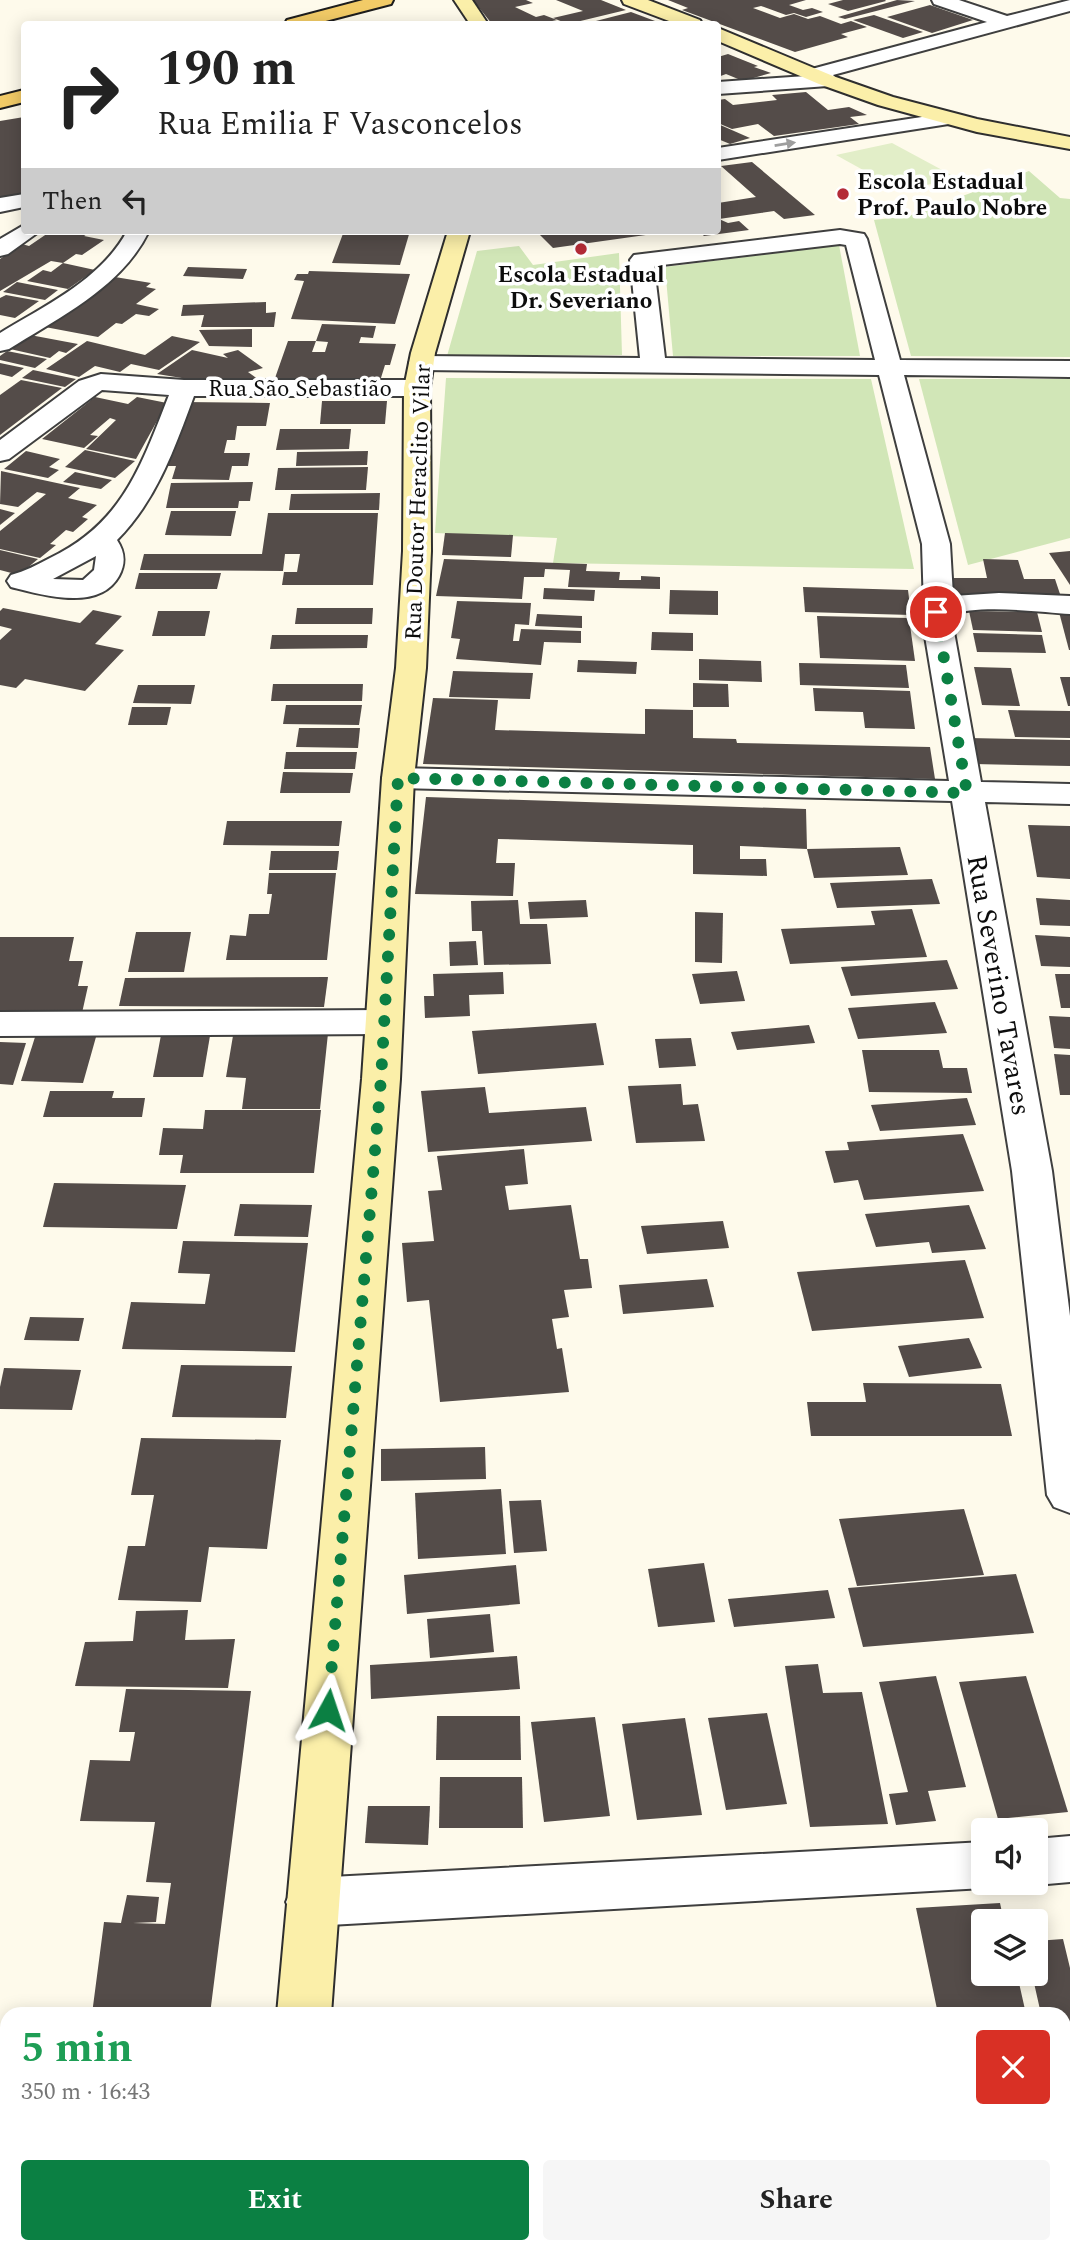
<!DOCTYPE html>
<meta charset="utf-8">
<style>
:root{--surface:#fff;--page:#f6f6f6;--text:#222;--muted:#767676;--accent:#0b8043}
body{margin:0;font-family:Spectral,serif;background:var(--page);color:var(--text);height:100vh;display:flex;flex-direction:column;font-size:26px;white-space:nowrap}
*{box-sizing:border-box;margin:0}
p{font-size:23px;color:var(--muted)}
.icon{flex:none;width:38px;height:38px;fill:none;stroke:currentColor;stroke-width:2;stroke-linecap:round;stroke-linejoin:round}
.map{position:relative;flex:1;overflow:hidden}
.panel{position:absolute;left:0px;top:2007px;width:1071px;height:247px;display:flex;flex-direction:column;background:var(--surface);border-radius:21px 21px 0 0;box-shadow:0 4px 18px #0003}
.panel>*{flex:none}
.guide{position:absolute;left:21px;top:21px;width:700px;height:214px;border-radius:7px;box-shadow:0 4px 18px #0003;background:#fff;color:var(--text);overflow:hidden}
.controls{position:absolute;left:971px;top:1818px;display:grid;gap:14px}
.controls a{display:grid;place-items:center;width:77px;height:77px;border-radius:7px;background:var(--surface);box-shadow:0 4px 18px #0003;font-size:35px}
.pin{position:absolute;display:grid;place-items:center;width:60px;height:60px;color:#fff;margin:-30px;border:4px solid #fff;border-radius:50%;box-shadow:0 2px 7px #0007}
.me{position:absolute;width:77px;margin:-38px;rotate:5deg;stroke-linejoin:round;filter:drop-shadow(0 0 5px #0008)}
.turn{display:flex;align-items:center;gap:24px;height:147px;padding:0 21px;font-size:32px}
.turn .icon{width:91px;height:91px;stroke-width:2.5}
.turn b{display:block;font-size:49px;line-height:60px}
.then{display:flex;align-items:center;height:66px;padding:0 21px;background:#0003;gap:14px;font-size:26px}
.round{display:grid;place-items:center;flex:none;width:74px;height:74px;border-radius:7px;background:var(--page)}
.overview{display:flex;align-items:center;justify-content:space-between;height:119px;padding:0 21px}
h1{font-size:42px;font-weight:700;line-height:52px;color:#1e9e55}
.action{display:flex;gap:14px;margin-top:auto;padding:14px 21px}
.action a{flex:1;height:80px;border-radius:7px;background:var(--accent);color:#fff;font-size:28px;font-weight:700;line-height:80px;text-align:center}
.action a+a{background:var(--page);color:var(--text)}
.map>svg:first-child{display:block}
</style>
<div class="map">
<svg width="1070" height="2253" viewBox="0 0 1070 2253">
<rect width="100%" height="100%" fill="#fefaeb"/>
<!-- green -->
<g fill="#d1e6b7">
<path d="M1029,171L1060,198L1070,199V357L911,356L874,220L909,216Z"/>
<path d="M839,245L860,356H673L665,267Z"/>
<path d="M519,246L533,265L619,253L622,355L447,356L477,251Z"/>
<path d="M446,378L871,379L914,569L553,563L557,538L435,533Z"/>
<path d="M919,379H1070V538L968,565Z"/>
</g>
<!-- pitch -->
<path fill="#e2eec8" d="M892,143L957,178L901,191L836,155Z"/>
<!-- building -->
<g fill="#544c49">
<path d="M473,0H526L533,3L515,7L536,17L544,15L557,20L538,24H492Z"/>
<path d="M556,0H601L626,10L568,24L553,18L583,11Z"/>
<path d="M668,0H806L789,5L803,10L812,8L823,12L806,17L794,13L786,15L761,6L753,8L780,18L794,14L808,19L820,16L841,24L851,21L867,27L841,34L848,37L795,52L682,10L688,8Z"/>
<path d="M843,0H885L886,1L848,11L828,4Z"/>
<path d="M897,0L915,1L845,19L838,17Z"/>
<path d="M930,5L973,20L932,33L887,17Z"/>
<path d="M631,12L663,24H599L592,22Z"/>
<path d="M874,15L923,32L903,38L853,20Z"/>
<path d="M728,54L758,66L754,67L771,73L743,81L726,74L718,77V57Z"/>
<path d="M806,92L828,110L849,107L867,115L850,117L859,124L774,136L758,124L732,129L718,123V100L725,99L733,105L777,100L772,95Z"/>
<path d="M24,117V195L0,199V121Z"/>
<path d="M718,124L750,138L730,144L718,139Z"/>
<path d="M752,162L815,215L784,219L774,211L719,219L728,223L739,221L749,230L704,236L699,231H718V203L756,197L721,166Z"/>
<path d="M51,231H92L84,236L104,240L82,255L76,254L63,263L51,261L0,291V259L22,244L29,246Z"/>
<path d="M344,231H410L400,265L332,263Z"/>
<path d="M536,231H660V233L553,248Z"/>
<path d="M63,263L95,270L68,289L27,281L43,270L51,272Z"/>
<path d="M188,267L247,269L243,279L183,276Z"/>
<path d="M309,271L410,274L395,324L291,319L304,281L294,280L297,274H308Z"/>
<path d="M115,277L151,283L146,287L156,289L136,304L159,309L149,316L136,314L122,324L116,323L98,337L45,327Z"/>
<path d="M17,282L58,290L45,300L3,292Z"/>
<path d="M6,295L39,301L15,318L0,315V298Z"/>
<path d="M266,302V313L276,312L274,327H201L204,315L181,316L183,305Z"/>
<path d="M322,324L376,326L373,338L361,337L359,343L396,344L390,365H385L380,381L275,378L288,341H316L312,352H325L328,342L316,341Z"/>
<path d="M252,329V347L209,346L199,330Z"/>
<path d="M30,335L78,344L66,353L59,351L50,358L10,349Z"/>
<path d="M172,336L200,342L159,370L131,364L120,372L95,366L79,377L46,369L87,341L145,355Z"/>
<path d="M192,350L228,358L223,354L238,350L263,368L248,372L262,382L219,384L157,374Z"/>
<path d="M7,351L47,359L35,368L0,360V356Z"/>
<path d="M0,363L24,368L12,377L0,374Z"/>
<path d="M33,370L76,379L65,387L22,378Z"/>
<path d="M21,380L62,388L0,435V395Z"/>
<path d="M95,397L128,404L137,397L167,403L136,459L86,449L116,420L110,418L90,435L98,436L84,448L42,439Z"/>
<path d="M322,401H387L385,424H320Z"/>
<path d="M183,402L270,403L266,426H237L235,440H227L224,453H250L248,466H232L229,480L172,479L176,466H167Z"/>
<path d="M280,429H351L349,449L276,450Z"/>
<path d="M85,450L135,461L115,478L65,467Z"/>
<path d="M26,451L60,459L49,467L59,470L48,478L4,469Z"/>
<path d="M368,451L367,465L296,466L297,452Z"/>
<path d="M368,467L366,490H275L278,468Z"/>
<path d="M1,471L80,488L68,498L97,505L82,517L88,519L73,532L66,530L50,544L56,545L40,558L0,549V531L46,494L37,492L18,507L0,504Z"/>
<path d="M75,472L112,480L101,489L63,482Z"/>
<path d="M253,482L250,501H239L238,508H166L171,483Z"/>
<path d="M380,493L379,510H289L291,494Z"/>
<path d="M0,509L15,513L0,525Z"/>
<path d="M171,511H236L231,536L165,535Z"/>
<path d="M268,513H378L373,585H282L284,572H297L300,554H285L283,571L140,570L144,554H262Z"/>
<path d="M445,533L513,535L511,557L442,555Z"/>
<path d="M0,550L38,559L19,575L0,570Z"/>
<path d="M1070,551V585L1049,553Z"/>
<path d="M444,559L587,564L586,571L620,572L619,580H641V576L660,577V589L568,587L570,570L545,569L544,577H524L522,599L436,596Z"/>
<path d="M983,559L1018,560L1024,579H1055L1061,597L956,596L952,578H987Z"/>
<path d="M139,573H221L217,589H135Z"/>
<path d="M803,587L908,590L911,615L805,612Z"/>
<path d="M544,588L595,590L594,601L543,599Z"/>
<path d="M670,590L718,591V615L669,614Z"/>
<path d="M457,601L531,603L529,625L515,624L513,641H519L521,629L581,631V643L544,642L541,665L456,659L460,639L451,638Z"/>
<path d="M3,608L80,623L93,610L122,616L95,644L124,650L85,691L25,679L16,688L0,685V640L12,629L0,626V611Z"/>
<path d="M297,608H373L372,624H295Z"/>
<path d="M158,611H210L205,636H152Z"/>
<path d="M969,611L1037,612L1042,632L973,630Z"/>
<path d="M1059,612L1070,613V650H1069Z"/>
<path d="M537,614L582,616V628L535,626Z"/>
<path d="M817,616L909,618L915,661L820,658Z"/>
<path d="M652,632L693,633V651L651,650Z"/>
<path d="M973,633L1042,635L1046,653L977,652Z"/>
<path d="M272,635H368L367,648L270,649Z"/>
<path d="M699,659L761,661L762,682L699,680Z"/>
<path d="M578,660L637,662L636,674L577,672Z"/>
<path d="M799,663L906,665L909,688L800,685Z"/>
<path d="M974,667L1011,668L1020,706L982,705Z"/>
<path d="M453,671L533,673L530,699L449,697Z"/>
<path d="M1060,677H1070V706H1068Z"/>
<path d="M693,683L728,684L729,707H693Z"/>
<path d="M273,684H363L362,701H271Z"/>
<path d="M138,685H195L191,704L133,703Z"/>
<path d="M813,688L910,691L915,729L865,728L863,712L815,711Z"/>
<path d="M433,698L498,700L495,730L645,734V709L693,710V738L736,739L737,743L930,747L935,779L423,764Z"/>
<path d="M286,705H362L359,725L283,724Z"/>
<path d="M132,707H171L167,725H128Z"/>
<path d="M1008,710L1070,711V738L1015,737Z"/>
<path d="M299,728H360L358,748L296,747Z"/>
<path d="M969,738L1070,740V766L974,764Z"/>
<path d="M286,752H357L355,769H284Z"/>
<path d="M283,772L353,773L350,793H280Z"/>
<path d="M426,797L806,809L807,849L900,847L908,875L814,878L807,849L740,846V859H766L767,876L693,874V845L498,839L496,863H515L513,896L415,894Z"/>
<path d="M227,821H342L339,846L223,845Z"/>
<path d="M1028,825L1070,826V879L1037,877Z"/>
<path d="M271,851H339L337,870H269Z"/>
<path d="M269,873H336L327,960H226L230,935L246,936L249,914H269L272,894H267Z"/>
<path d="M932,879L940,904L837,908L830,883Z"/>
<path d="M1036,898L1070,900V926L1040,925Z"/>
<path d="M518,900L520,924H547L551,964L484,965L482,931H472L471,901Z"/>
<path d="M586,900L588,917L530,919L528,902Z"/>
<path d="M912,909L927,957L790,964L781,929L875,925L871,911Z"/>
<path d="M695,912L723,913L722,963L695,962Z"/>
<path d="M136,932H191L184,972H128Z"/>
<path d="M1035,935L1070,937V967L1041,966Z"/>
<path d="M0,937H74L69,961H83L78,986H88L82,1013H0Z"/>
<path d="M476,941L478,965L450,966L449,942Z"/>
<path d="M947,960L958,989L851,996L841,967Z"/>
<path d="M737,971L745,1001L700,1004L692,974Z"/>
<path d="M503,972L504,994L469,995L470,1016L425,1018L424,996H434L433,974Z"/>
<path d="M1055,974H1070V1008H1061Z"/>
<path d="M328,977L324,1007L119,1006L125,978Z"/>
<path d="M935,1002L947,1033L858,1039L848,1008Z"/>
<path d="M1049,1016L1070,1017V1049L1054,1048Z"/>
<path d="M596,1023L604,1065L478,1074L472,1031Z"/>
<path d="M235,1024H329L320,1109H242L246,1078L226,1077Z"/>
<path d="M809,1025L815,1043L737,1050L731,1032Z"/>
<path d="M162,1030H211L203,1077H153Z"/>
<path d="M36,1034L96,1037L83,1083L21,1081Z"/>
<path d="M691,1038L696,1066L659,1068L655,1039Z"/>
<path d="M0,1042L26,1043L13,1085L0,1084Z"/>
<path d="M862,1050H939L943,1068H967L972,1093L869,1092Z"/>
<path d="M1054,1054L1070,1055V1095H1060Z"/>
<path d="M681,1084L683,1105L698,1104L705,1141L636,1143L628,1086Z"/>
<path d="M485,1087L489,1113L586,1107L592,1141L428,1152L421,1091Z"/>
<path d="M50,1091H114L112,1098H145L142,1117H43Z"/>
<path d="M967,1098L976,1125L880,1131L871,1105Z"/>
<path d="M205,1110H321L314,1173H180L183,1155H159L163,1128L203,1129Z"/>
<path d="M963,1134L984,1191L864,1200L858,1180L834,1183L825,1151L849,1150L847,1142Z"/>
<path d="M524,1149L528,1184L505,1186L509,1210L571,1205L580,1259H588L592,1288L564,1290L569,1317L552,1319L557,1349L562,1348L569,1392L440,1402L429,1300L407,1302L402,1243L434,1241L428,1191L442,1190L437,1156Z"/>
<path d="M54,1183L186,1185L177,1229L43,1227Z"/>
<path d="M240,1204L312,1205L308,1237L234,1236Z"/>
<path d="M969,1205L986,1249L932,1253L929,1242L876,1247L865,1214Z"/>
<path d="M723,1221L729,1248L647,1254L641,1226Z"/>
<path d="M183,1241L308,1243L295,1352L122,1349L131,1302L205,1304L210,1274L178,1273Z"/>
<path d="M965,1260L984,1318L812,1331L797,1272Z"/>
<path d="M707,1279L714,1307L623,1314L619,1285Z"/>
<path d="M30,1317L84,1318L79,1341L24,1340Z"/>
<path d="M969,1338L982,1368L909,1377L898,1346Z"/>
<path d="M181,1365L292,1366L286,1418L172,1417Z"/>
<path d="M4,1368L81,1370L72,1410L0,1409V1387Z"/>
<path d="M863,1383L1001,1384L1012,1436H811L807,1402H866Z"/>
<path d="M141,1438L281,1440L267,1549L209,1547L201,1602L118,1600L128,1546H145L154,1495H131Z"/>
<path d="M485,1447L486,1479L381,1481V1449Z"/>
<path d="M501,1489L506,1554L418,1559L415,1493Z"/>
<path d="M541,1500L547,1551L514,1553L509,1501Z"/>
<path d="M964,1509L984,1575L857,1586L839,1519Z"/>
<path d="M704,1563L715,1622L658,1627L648,1569Z"/>
<path d="M516,1565L520,1604L407,1614L404,1575Z"/>
<path d="M1016,1574L1034,1633L863,1647L848,1588Z"/>
<path d="M828,1590L835,1618L734,1627L728,1599Z"/>
<path d="M188,1610L185,1640L235,1639L228,1688L75,1686L85,1642L133,1641L136,1611Z"/>
<path d="M490,1614L494,1652L430,1658L427,1619Z"/>
<path d="M517,1656L520,1689L371,1699L370,1665Z"/>
<path d="M818,1664L823,1693L862,1692L888,1824L810,1827L785,1666Z"/>
<path d="M936,1676L966,1787L928,1791L936,1821L896,1825L889,1794L908,1792L879,1682Z"/>
<path d="M1026,1676L1068,1812L998,1819L959,1682Z"/>
<path d="M126,1689L251,1691L210,2014H92L104,1922L121,1923L127,1895L159,1897L156,1922L133,1923L165,1924L171,1883L146,1882L155,1822L80,1821L90,1760L130,1761L135,1732H119Z"/>
<path d="M767,1713L787,1804L726,1810L708,1718Z"/>
<path d="M437,1716H520L521,1760H436Z"/>
<path d="M595,1717L610,1816L544,1822L531,1722Z"/>
<path d="M685,1718L702,1815L637,1820L622,1724Z"/>
<path d="M440,1777H522L523,1828H439Z"/>
<path d="M368,1806H430L428,1845L365,1843Z"/>
<path d="M1000,1903L1004,1922H984V1974H1017L1026,2014H938L916,1908Z"/>
<path d="M1063,1939L1070,1968V2136H1067L1064,2124V2014H1041L1032,1974H1036V1941Z"/>
<path d="M452,2247H594L593,2253H463L451,2249Z"/>
<path d="M764,2247H956L957,2253H765Z"/>
</g>
<g fill="none" stroke-linecap="round" stroke-linejoin="round">
<!-- street casing -->
<g stroke="#3f3f3f" stroke-width="4">
<g id="street">
<path d="M932,0H959L1007,16L1070,0V11L833,75L838,80L835,84L828,86L718,94V82L806,76L808,70L987,22L934,4Z"/>
<path d="M948,113L955,115L958,119L955,123L718,160V148Z"/>
<path d="M24,194V207L0,212V198Z"/>
<path d="M24,225V231H40L8,254L0,256V239Z"/>
<path d="M840,230L864,234L867,239L900,360L1070,361V377L904,375L950,544L953,596L999,593L1070,596V614C1040,612 977,604 951,615L981,782L1070,784V804L985,802L1052,1171L1070,1316V1513L1054,1507L1047,1495L1012,1171L952,801L398,788L387,785L382,778L387,771L398,768L949,781L921,612L924,608L922,544L879,375L421,370L412,368L409,363L412,358L421,356L640,358L630,260L634,255ZM840,244L846,245L875,360L665,358L654,266Z"/>
<path d="M127,231H149C122,287 60,317 9,349L0,351V333C44,306 102,279 127,231Z"/>
<path d="M101,374L184,380H417L426,383L430,388L426,393L417,396H194C175,447 157,500 117,540C125,552 126,563 119,576C99,612 43,595 11,587L7,581L11,575C25,571 37,565 50,558C123,523 141,466 169,395L102,390L9,459L0,461V440L79,381ZM96,556L94,570L83,580L53,579Z"/>
<path d="M384,1010L397,1014L402,1022L397,1030L384,1034L0,1036V1012Z"/>
<path d="M1070,1836V1882L1036,1885L1030,1883H1036V1839Z"/>
<path d="M984,1842V1883H998L984,1888L312,1926L294,1919L286,1902L294,1885L312,1878Z"/>
</g>
</g>
<!-- secondary casing -->
<g stroke="#2e2e2e" stroke-width="4">
<g id="secondary">
<path d="M454,0H472L488,24H470Z"/>
<path d="M622,0H648L700,20L702,24H677L624,4Z"/>
<path d="M718,28L833,76L893,97L977,119L1070,137V149L977,132L878,105L819,84L718,41Z"/>
<path d="M448,231H470L435,353L430,388L431,551L426,668L414,778L400,1079L331,2014H277L362,1079L382,778L396,668L403,551L404,388L411,353Z"/>
<path d="M0,2101L7,2104V2160L0,2157Z"/>
<path d="M248,2247H319L321,2253H250Z"/>
</g>
</g>
<!-- primary casing -->
<g stroke="#1d1d1d" stroke-width="4">
<g id="primary">
<path d="M363,0H393L391,4L314,24H285L287,20Z"/>
<path d="M24,90V102L0,108V96Z"/>
</g>
</g>
<!-- street -->
<use href="#street" fill="#fff" fill-rule="evenodd"/>
<!-- secondary -->
<use href="#secondary" fill="#fbefa9" fill-rule="evenodd"/>
<!-- primary -->
<use href="#primary" fill="#f2cb67" fill-rule="evenodd"/>
</g>
<!-- one-way arrows -->
<defs><path id="oneway-solid" d="M-6-.8H1V-3.2L6.5 0L1 3.2V.8H-6Z" transform="scale(1.75)"/></defs>
<use fill="#9e9e9e" href="#oneway-solid" transform="translate(785 144) rotate(-9)"/>
<g fill="none" stroke-linecap="round" stroke-linejoin="round">
<!-- route -->
<path stroke="#0b8043" stroke-width="12" stroke-dasharray="0 21.6" d="M328,1710L381,1079L398,778L967,793L936,612"/>
</g>
<!-- markers -->
<g fill="#b42b37" stroke="#fff" stroke-width="2.5">
<circle cx="843" cy="194" r="7"/>
<circle cx="581" cy="249" r="7"/>
</g>
<g text-anchor="middle" stroke-width="7" stroke-linejoin="round" paint-order="stroke">
<!-- far-poi labels -->
<g font-size="23" font-weight="bold" fill="#0c0c0c" stroke="#fff" text-anchor="start">
<text x="857" y="189">Escola Estadual<tspan x="857" dy="26">Prof. Paulo Nobre</tspan></text>
<text x="581" y="282" text-anchor="middle">Escola Estadual<tspan x="581" dy="26">Dr. Severiano</tspan></text>
</g>
<!-- far-street labels -->
<g font-size="23" fill="#0c0c0c" stroke="#fff">
<text x="300" y="396">Rua São Sebastião</text>
<text transform="translate(417 502) rotate(-88)" y="8">Rua Doutor Heraclito Vilar</text>
</g>
<!-- street labels -->
<g font-size="28" fill="#0c0c0c" stroke="#fff">
<text transform="translate(1000 985) rotate(80)" y="10">Rua Severino Tavares</text>
</g>
</g>
</svg>
<div class="controls">
<a><svg class="icon" aria-label="sound" viewBox="0 0 24 24"><path d="M4 9h4l5-4v14l-5-4H4zM17 9q2 3 0 6"/></svg></a>
<a><svg class="icon" aria-label="layers" viewBox="0 0 24 24"><path d="M12 4l9 5-9 5-9-5zM3 14l9 5 9-5"/></svg></a>
</div>
<div class="pin" style="left:936px;top:612px;background:#d93025"><svg class="icon" aria-label="arrive" viewBox="0 0 24 24"><path d="M6 21V4h12l-3 4 3 4H6"/></svg></div>
<svg class="me" style="left:328px;top:1710px" viewBox="-20 -20 40 40"><path d="M0-17L14 15 0 8-14 15z" fill="#0b8043" stroke="#fff" stroke-width="4"/></svg>
<div class="guide">
<div class="turn"><svg class="icon" aria-label="right" viewBox="0 0 24 24"><path d="M7 20v-9h11M14 6l5 5-5 5"/></svg><div><b>190 m</b>Rua Emilia F Vasconcelos</div></div>
<div class="then">Then<svg class="icon" aria-label="left" viewBox="0 0 24 24"><path d="M17 20v-9H6M10 6l-5 5 5 5"/></svg></div>
</div>
<section class="panel">
<div class="overview"><div><h1>5 min</h1><p>350 m · 16:43</p></div><a class="round" style="background:#d93025;color:#fff"><svg class="icon" aria-label="close" viewBox="0 0 24 24"><path d="M6 6l12 12M18 6L6 18"/></svg></a></div>
<div class="action"><a>Exit</a><a>Share</a></div>
</section>
</div>
